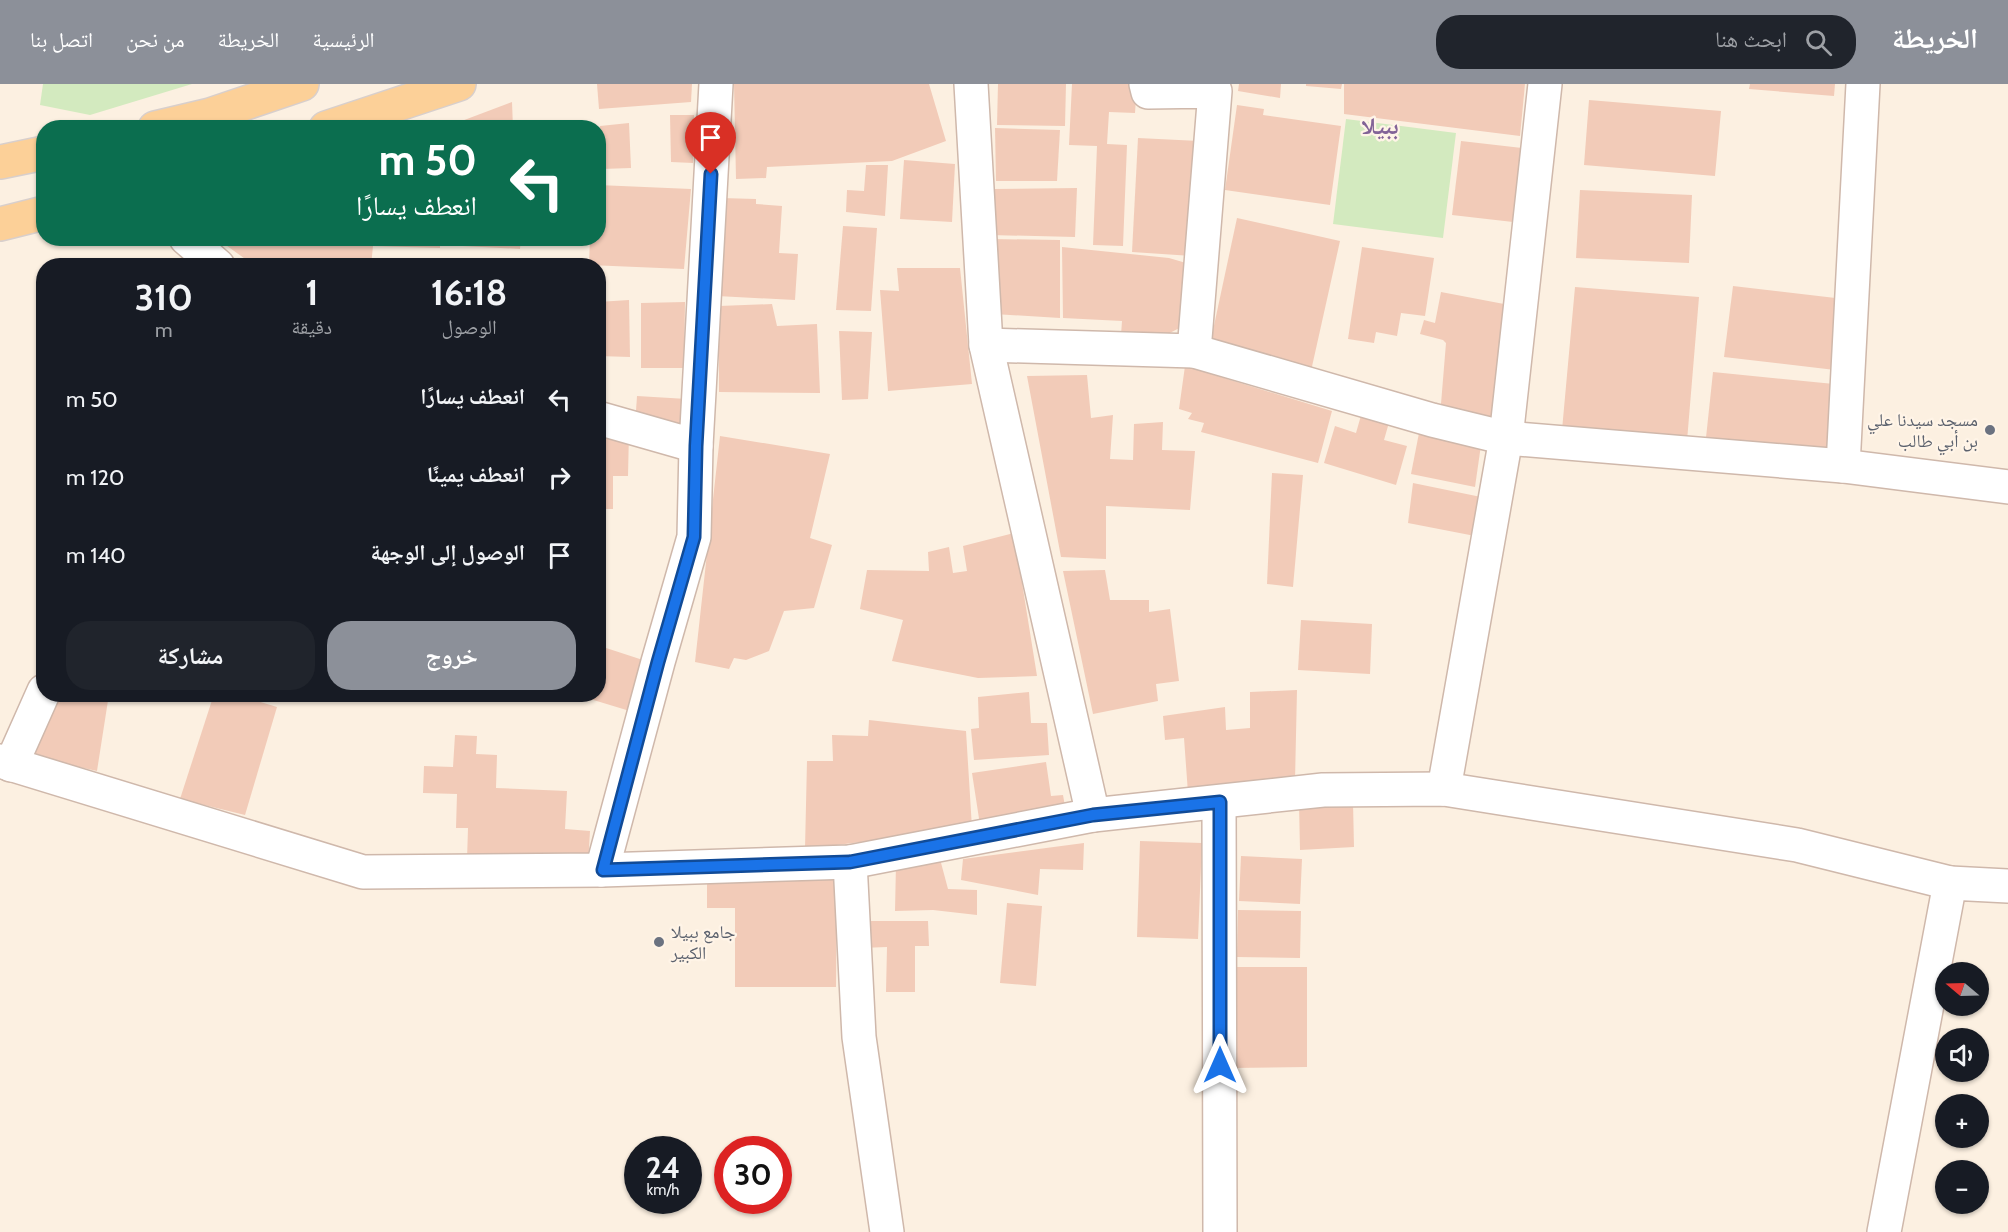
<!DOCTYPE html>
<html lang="ar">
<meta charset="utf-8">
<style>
:root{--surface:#171b24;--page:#20242c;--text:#f1f3f6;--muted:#9ea1a6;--accent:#8c9099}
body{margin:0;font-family:Cabin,"Noto Naskh Arabic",sans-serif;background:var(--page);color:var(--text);direction:rtl;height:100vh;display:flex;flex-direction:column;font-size:22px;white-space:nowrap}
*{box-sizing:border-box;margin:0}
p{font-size:20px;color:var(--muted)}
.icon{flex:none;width:33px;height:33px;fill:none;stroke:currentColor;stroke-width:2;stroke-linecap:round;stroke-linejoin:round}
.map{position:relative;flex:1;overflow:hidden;direction:ltr}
.drawer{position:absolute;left:36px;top:174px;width:570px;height:444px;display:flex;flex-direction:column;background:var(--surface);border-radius:24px;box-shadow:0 2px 4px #0004;direction:rtl}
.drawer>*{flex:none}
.top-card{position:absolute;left:36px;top:36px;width:570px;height:126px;border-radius:24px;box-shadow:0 2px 4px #0004;direction:rtl;background:#0b6e4f;color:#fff;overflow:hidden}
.needle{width:39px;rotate:289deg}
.controls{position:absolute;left:1935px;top:878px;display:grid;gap:12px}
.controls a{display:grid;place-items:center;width:54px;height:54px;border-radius:50%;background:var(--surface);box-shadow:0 2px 4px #0004;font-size:30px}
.speed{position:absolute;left:624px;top:1052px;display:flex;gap:12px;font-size:30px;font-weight:700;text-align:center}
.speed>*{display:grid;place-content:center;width:78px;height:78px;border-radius:50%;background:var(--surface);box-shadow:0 2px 4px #0004;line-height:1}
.speed small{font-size:15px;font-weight:400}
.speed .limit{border:9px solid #d22;background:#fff;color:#111}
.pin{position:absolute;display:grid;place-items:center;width:51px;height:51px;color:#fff;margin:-62px -26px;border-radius:50% 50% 50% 0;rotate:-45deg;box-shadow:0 0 6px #0007}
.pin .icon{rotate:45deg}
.me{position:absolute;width:66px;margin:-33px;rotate:0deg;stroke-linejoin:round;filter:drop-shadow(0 0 4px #0008)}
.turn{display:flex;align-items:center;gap:21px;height:126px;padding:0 30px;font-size:27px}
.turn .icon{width:78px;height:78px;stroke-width:2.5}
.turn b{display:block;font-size:42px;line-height:51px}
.eta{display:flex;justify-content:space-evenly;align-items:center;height:102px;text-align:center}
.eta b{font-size:36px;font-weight:700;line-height:42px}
.action{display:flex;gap:12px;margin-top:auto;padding:12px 30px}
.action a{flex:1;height:69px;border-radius:24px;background:var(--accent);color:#fff;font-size:24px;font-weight:700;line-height:69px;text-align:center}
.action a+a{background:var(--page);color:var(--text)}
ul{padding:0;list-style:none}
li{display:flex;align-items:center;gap:18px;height:78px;padding:0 30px}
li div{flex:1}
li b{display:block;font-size:22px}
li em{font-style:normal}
header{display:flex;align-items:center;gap:36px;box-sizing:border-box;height:84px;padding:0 30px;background:var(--accent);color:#fff}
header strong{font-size:28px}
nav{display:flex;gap:33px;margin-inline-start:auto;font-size:21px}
.search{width:420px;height:54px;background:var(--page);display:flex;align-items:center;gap:15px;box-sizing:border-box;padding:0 21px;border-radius:24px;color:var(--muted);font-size:22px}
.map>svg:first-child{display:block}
</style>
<header>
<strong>الخريطة</strong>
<div class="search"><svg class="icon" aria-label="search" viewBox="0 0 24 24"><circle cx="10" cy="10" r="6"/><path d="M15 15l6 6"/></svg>ابحث هنا</div>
<nav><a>الرئيسية</a><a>الخريطة</a><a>من نحن</a><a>اتصل بنا</a></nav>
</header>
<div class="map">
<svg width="2008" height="1148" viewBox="0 0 2008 1148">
<rect width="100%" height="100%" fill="#fcf0e1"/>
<!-- green -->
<g fill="#d3eabf">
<path d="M43,0H192L90,31L40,21Z"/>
<path d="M1346,35L1456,49L1443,154L1333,140Z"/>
</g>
<!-- building -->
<g fill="#f2cbb8">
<path d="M597,0H692L691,18L599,25Z"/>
<path d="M734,0H929L946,57L892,77L767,83L766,94L736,95Z"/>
<path d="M998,0H1066L1065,42L997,41Z"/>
<path d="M1072,0H1137L1135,29L1109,28L1107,60L1127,61L1123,162L1093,161L1097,62L1069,61Z"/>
<path d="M1239,0H1281L1280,14L1238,7Z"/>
<path d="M1306,0H1342L1341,5L1306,2Z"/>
<path d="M1344,0H1525L1520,52L1344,30Z"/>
<path d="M1750,0H1835L1834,12L1749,5Z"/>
<path d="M1589,16L1721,27L1715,92L1584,81Z"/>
<path d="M512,18L513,44H459V38Z"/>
<path d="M1237,21L1264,25L1263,31L1341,42L1330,121L1225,106Z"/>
<path d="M670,31H694L693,79L671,78Z"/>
<path d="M629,39L631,84L602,85L600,42Z"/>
<path d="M995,44L1060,46L1057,97H996Z"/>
<path d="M1138,54L1199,57L1192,172L1132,168Z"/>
<path d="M1461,57L1522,64L1513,138L1452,131Z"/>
<path d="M904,76L955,80L952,138L900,135Z"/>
<path d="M866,81H888L885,132L846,128L847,106L864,107Z"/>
<path d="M598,101L691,105L684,185L589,181L590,154H598Z"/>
<path d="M1077,104L1075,153L990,151L993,105Z"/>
<path d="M1580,106L1692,111L1689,179L1576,174Z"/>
<path d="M721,114L756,115V120L782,122L779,169L798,170L795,216L717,212Z"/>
<path d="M1237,134L1340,157L1311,287L1209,265Z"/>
<path d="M843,142L877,144L871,227L836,226Z"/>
<path d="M216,154H440V164L373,162L371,182H255Z"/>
<path d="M444,154H521L520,165L444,161Z"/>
<path d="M991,155L1060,156V234L994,230Z"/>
<path d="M1062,163L1169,174L1186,179L1189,239L1164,252L1121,251L1122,237L1063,234Z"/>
<path d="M1362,163L1434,174L1425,232L1401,229L1397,252L1376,248L1374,259L1348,255Z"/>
<path d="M897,184H960L972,300L888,307L880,206L899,207Z"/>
<path d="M1733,202L1844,215L1835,286L1724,273Z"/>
<path d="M1575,203L1699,213L1687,357L1562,346Z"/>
<path d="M1441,208L1504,220L1490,341L1440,332L1446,259L1443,256L1420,250L1424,236L1435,239Z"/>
<path d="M629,216L630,273L598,272V218Z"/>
<path d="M685,218L684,284H641V219Z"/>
<path d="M772,220L777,242L817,240L820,309L719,308V222Z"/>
<path d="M839,247L872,248L868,315L842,316Z"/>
<path d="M1185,282L1332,327L1318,379L1201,348L1204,339L1188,335L1192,329L1179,325Z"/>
<path d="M1713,288L1834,300L1827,375L1705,363Z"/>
<path d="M1087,291L1091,334L1113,331L1110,375L1133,376L1134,340L1163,338L1162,366L1195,367L1190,426L1106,422V475L1061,473L1027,292Z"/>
<path d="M637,312L687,315L685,344L635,342Z"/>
<path d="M1362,328L1390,335L1384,356L1407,362L1396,401L1324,379L1335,342L1356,349Z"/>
<path d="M598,348H629L628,392H613V425H598Z"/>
<path d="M1419,349L1481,361L1475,403L1411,390Z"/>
<path d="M720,352L830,370L810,454L832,461L814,524L784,527L769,567L746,576L734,574L729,585L695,578Z"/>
<path d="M1272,389L1303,391L1293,503L1267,500Z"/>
<path d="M1413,399L1481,413L1475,452L1408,439Z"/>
<path d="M1014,449L1037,592L978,594L892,577L903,536L860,525L867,486L929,487L928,468L949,463L953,489L967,487L963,462Z"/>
<path d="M1105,486L1110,516H1149V528L1170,525L1179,597L1156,600L1158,617L1093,630L1063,487Z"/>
<path d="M1301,536L1372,540L1370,590L1298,586Z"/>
<path d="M598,543L605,545L600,562L649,578L633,628L577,611L598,610Z"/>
<path d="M1297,606L1295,697L1188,709L1184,654L1165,656L1163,632L1225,623L1226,646L1250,644V608Z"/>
<path d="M1029,608L1031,639H1047L1049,671L974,676L971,645L979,644L978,613Z"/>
<path d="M52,610H109L97,687L26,671Z"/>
<path d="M214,610H234L277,623L245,731L180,715Z"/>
<path d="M869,636L966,647L972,744L805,765L807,677H833L832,651L868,652Z"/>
<path d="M455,651L477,652L476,670L497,671L496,704L567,707L565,745L590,747L588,781L467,776L468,744H456L457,710L423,709L424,682L453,683Z"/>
<path d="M1046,678L1051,712L1063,711L1066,728L980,741L972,689Z"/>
<path d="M1353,718L1354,763L1300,766L1299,720Z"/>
<path d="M1140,757L1202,759L1198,855L1137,853Z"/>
<path d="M1084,759L1083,786L1040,785L1038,811L961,796L963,775Z"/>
<path d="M1241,772L1302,775L1300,820L1239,817Z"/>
<path d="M940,775L948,805L977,806V831L933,826L895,827L896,780Z"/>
<path d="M707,793H837L836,903H735V824H707Z"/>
<path d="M1007,819L1042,822L1036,902L1000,899Z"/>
<path d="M1238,826L1301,827L1300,874L1237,873Z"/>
<path d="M860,837H928L929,862H915V908H886L887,863L861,864Z"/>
<path d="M1232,883H1307V983L1232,984Z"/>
</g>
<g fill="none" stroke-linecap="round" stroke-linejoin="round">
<!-- minor casing -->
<g stroke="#cfb8ab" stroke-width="36">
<g id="minor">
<path d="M971,0L986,261L1093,731L1323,706L1444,705L1797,761L1950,799"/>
<path d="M1146,0L1148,8L1215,7L1194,267"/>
<path d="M186,154L218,182"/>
<path d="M986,261L1194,267L1432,336L1506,354L1843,382L2008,403"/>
<path d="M598,334L696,362L716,0"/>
<path d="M1843,382L1863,0"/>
<path d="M0,677L363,788L602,786L850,778L1093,731"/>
<path d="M11,681L44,607"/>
<path d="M1444,705L1506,354L1545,0"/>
<path d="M1219,718L1220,1148"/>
<path d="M850,778L859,953L887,1148"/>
<path d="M602,786L658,578L694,453L696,362"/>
<path d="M1884,1148L1950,799L2008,802"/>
</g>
</g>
<!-- major casing -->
<g stroke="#d8cfcc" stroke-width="36">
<g id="major">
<path d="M155,44L210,31L302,0"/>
<path d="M326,44L459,0"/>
<path d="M0,78L44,69"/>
<path d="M0,140L44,129"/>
</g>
</g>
<!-- minor -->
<use href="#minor" stroke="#fff" stroke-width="33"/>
<!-- major -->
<use href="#major" stroke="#fcd098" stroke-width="33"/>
</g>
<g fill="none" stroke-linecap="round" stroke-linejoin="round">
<!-- route casing -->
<g stroke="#114b97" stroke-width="15">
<path id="route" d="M711,90L696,362L694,453L658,578L603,786L850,778L1093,731L1220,718V981"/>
</g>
<!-- route -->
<use href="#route" stroke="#1a73e8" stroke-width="10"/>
</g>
<!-- markers -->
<g fill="#6b7280" stroke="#fff4e7" stroke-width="2">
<circle cx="1990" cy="346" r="6"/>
<circle cx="659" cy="858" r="6"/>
</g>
<g text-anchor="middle" stroke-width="4.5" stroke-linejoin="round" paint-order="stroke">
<!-- worship labels -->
<g font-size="18" fill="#5b616d" stroke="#fff4e7" text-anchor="end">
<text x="1978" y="342">مسجد سيدنا علي<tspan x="1978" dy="21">بن أبي طالب</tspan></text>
<text x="671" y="854" text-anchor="start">جامع ببيلا<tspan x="671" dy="21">الكبير</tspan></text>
</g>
<!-- district labels -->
<g font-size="24" font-weight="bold" fill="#826397" stroke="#fff4e7">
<text x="1380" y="50">ببيلا</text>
</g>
</g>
</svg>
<div class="controls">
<a><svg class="needle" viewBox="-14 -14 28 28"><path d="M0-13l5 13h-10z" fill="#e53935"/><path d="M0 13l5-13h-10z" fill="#9ea1a6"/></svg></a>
<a><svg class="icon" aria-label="sound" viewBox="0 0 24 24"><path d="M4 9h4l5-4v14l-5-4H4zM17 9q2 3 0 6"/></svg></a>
<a>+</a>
<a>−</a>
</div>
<div class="speed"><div>24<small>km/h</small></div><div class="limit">30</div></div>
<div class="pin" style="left:711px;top:90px;background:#d93025"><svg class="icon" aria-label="arrive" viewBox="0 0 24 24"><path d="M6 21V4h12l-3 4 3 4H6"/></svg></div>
<svg class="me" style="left:1220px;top:981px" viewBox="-20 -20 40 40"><path d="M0-17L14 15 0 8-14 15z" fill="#1a73e8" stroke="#fff" stroke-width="4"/></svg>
<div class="top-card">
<div class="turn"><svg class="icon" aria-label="left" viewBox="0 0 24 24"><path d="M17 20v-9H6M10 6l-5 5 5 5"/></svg><div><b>50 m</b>انعطف يسارًا</div></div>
</div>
<section class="drawer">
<div class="eta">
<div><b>16:18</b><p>الوصول</p></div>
<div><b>1</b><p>دقيقة</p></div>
<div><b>310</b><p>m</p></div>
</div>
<ul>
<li><svg class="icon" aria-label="left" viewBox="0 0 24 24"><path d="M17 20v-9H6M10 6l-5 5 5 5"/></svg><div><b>انعطف يسارًا</b></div><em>50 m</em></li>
<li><svg class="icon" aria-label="right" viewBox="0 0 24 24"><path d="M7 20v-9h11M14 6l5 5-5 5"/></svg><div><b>انعطف يمينًا</b></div><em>120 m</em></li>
<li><svg class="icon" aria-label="arrive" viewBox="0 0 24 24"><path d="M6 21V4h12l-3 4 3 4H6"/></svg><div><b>الوصول إلى الوجهة</b></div><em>140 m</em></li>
</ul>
<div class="action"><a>خروج</a><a>مشاركة</a></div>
</section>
</div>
